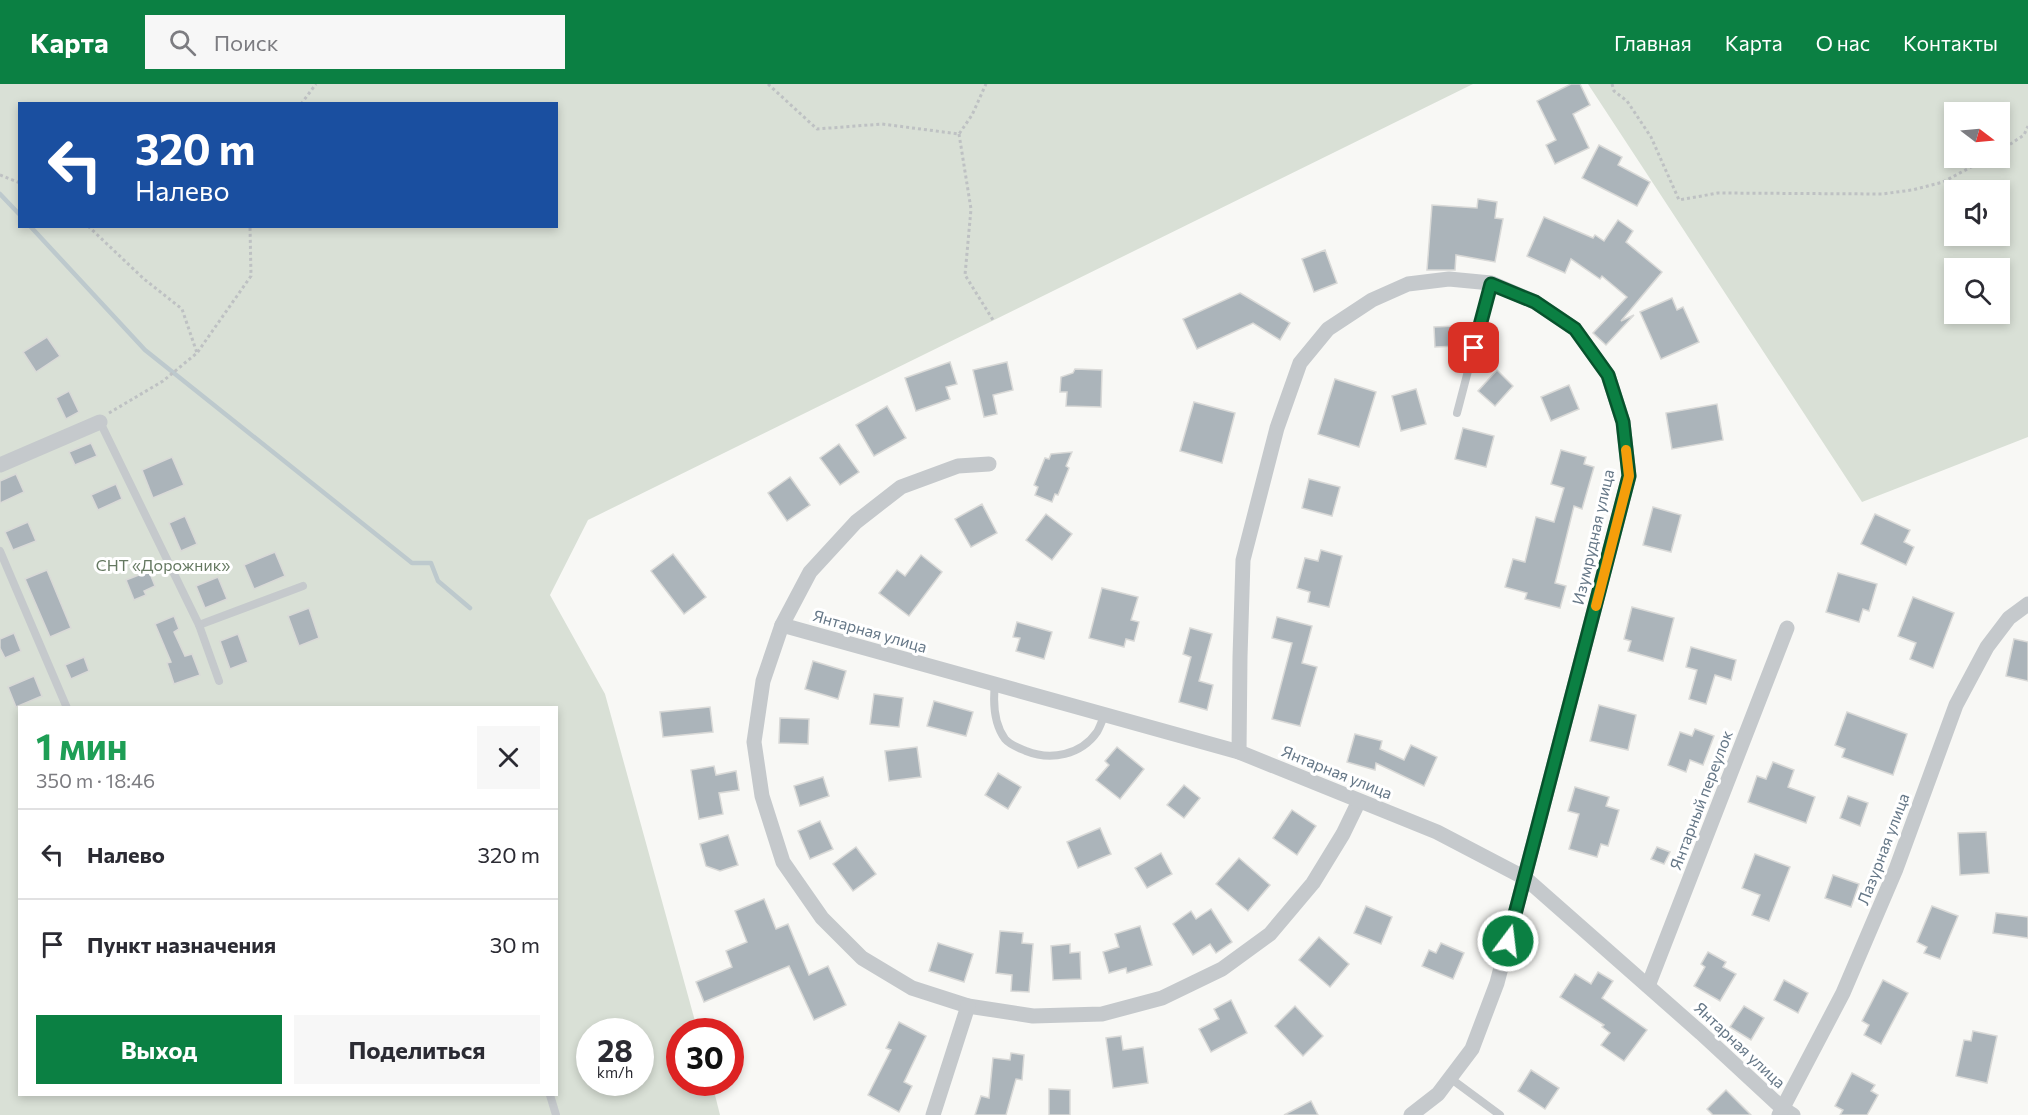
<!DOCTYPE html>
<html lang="ru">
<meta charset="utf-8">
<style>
:root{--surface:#fff;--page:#f7f7f7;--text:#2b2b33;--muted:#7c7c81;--line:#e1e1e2;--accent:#0b8043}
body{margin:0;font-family:Commissioner,sans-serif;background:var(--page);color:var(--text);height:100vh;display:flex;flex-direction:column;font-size:22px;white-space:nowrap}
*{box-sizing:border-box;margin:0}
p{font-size:20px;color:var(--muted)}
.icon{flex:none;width:33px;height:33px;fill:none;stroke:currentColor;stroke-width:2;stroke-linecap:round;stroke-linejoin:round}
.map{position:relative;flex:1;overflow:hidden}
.details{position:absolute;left:18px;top:622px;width:540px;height:390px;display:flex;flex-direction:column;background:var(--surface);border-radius:0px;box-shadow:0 3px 9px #0003}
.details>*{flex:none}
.guide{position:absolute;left:18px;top:18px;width:540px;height:126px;border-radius:0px;box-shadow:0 3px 9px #0003;background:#1a4fa0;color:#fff;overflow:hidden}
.needle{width:39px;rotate:106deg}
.controls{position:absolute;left:1944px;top:18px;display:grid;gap:12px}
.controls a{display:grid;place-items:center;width:66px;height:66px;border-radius:0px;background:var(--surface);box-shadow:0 3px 9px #0003;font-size:30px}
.speed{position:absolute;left:576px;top:934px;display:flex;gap:12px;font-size:30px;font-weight:700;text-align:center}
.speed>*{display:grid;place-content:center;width:78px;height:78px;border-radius:50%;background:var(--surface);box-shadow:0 3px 9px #0003;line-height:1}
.speed small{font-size:15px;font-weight:400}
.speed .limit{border:9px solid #d22;background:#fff;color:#111}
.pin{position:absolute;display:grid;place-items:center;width:51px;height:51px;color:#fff;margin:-26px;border-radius:12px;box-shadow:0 3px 9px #0006}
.me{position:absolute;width:66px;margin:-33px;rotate:15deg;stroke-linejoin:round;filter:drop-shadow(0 0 4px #0008)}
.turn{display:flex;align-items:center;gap:21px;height:126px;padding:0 18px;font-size:27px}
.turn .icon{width:78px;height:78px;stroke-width:2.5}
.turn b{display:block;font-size:42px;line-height:51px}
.round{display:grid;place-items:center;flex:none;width:63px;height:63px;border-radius:0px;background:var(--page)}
.overview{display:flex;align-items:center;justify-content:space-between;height:102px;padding:0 18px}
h1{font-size:36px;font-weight:700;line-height:45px;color:#1e9e55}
.button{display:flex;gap:12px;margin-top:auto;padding:12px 18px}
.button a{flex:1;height:69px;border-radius:0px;background:var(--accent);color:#fff;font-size:24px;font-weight:700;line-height:69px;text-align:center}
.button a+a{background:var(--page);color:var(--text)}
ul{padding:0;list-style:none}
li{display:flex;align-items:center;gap:18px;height:90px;padding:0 18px;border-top:2px solid var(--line)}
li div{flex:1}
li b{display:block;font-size:22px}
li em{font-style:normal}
header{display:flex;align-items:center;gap:36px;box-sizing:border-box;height:84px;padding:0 30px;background:var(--accent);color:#fff}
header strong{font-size:28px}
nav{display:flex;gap:33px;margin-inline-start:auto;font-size:21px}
.search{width:420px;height:54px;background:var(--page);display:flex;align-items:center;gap:15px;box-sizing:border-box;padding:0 21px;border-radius:0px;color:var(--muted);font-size:22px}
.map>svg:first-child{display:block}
</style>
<header>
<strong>Карта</strong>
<div class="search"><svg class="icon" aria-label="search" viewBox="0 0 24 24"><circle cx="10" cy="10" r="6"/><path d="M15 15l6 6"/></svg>Поиск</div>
<nav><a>Главная</a><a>Карта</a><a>О нас</a><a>Контакты</a></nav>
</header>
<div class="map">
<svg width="2028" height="1031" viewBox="0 0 2028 1031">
<rect width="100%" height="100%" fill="#f8f8f5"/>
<!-- green -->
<g fill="#d9e0d6" fill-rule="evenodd">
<path d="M0,0H1473L588,436L550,511L605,610L698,948H680V999H712L720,1031H0ZM20,20H556V142H20ZM20,624H556V1011H20ZM590,948H640V999H590Z"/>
<path d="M1588,0H2028V353L1862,418ZM1954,28H2000V74H1954ZM1954,106H2000V152H1954ZM1954,184H2000V230H1954Z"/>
</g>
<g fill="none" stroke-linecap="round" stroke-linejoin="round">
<!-- stream -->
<g stroke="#bdc9cd" stroke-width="4.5">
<path d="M0,110L20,131"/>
<path d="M30,142L145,266L412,479H431L438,497L470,524"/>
</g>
</g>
<!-- building -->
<g fill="#abb4ba" stroke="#d9d9d7" stroke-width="1.5">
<path d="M1571,0H1580L1590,21L1573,30L1589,64L1555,80L1546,61L1556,56L1537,17Z"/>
<path d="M1599,61L1622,73L1618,81L1650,98L1637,122L1582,94Z"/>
<path d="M1478,115L1497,118L1495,134L1503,135L1495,178L1456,171L1455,186H1427L1432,121L1477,124Z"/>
<path d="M1544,133L1593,154L1595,151L1604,157L1618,136L1633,147L1626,158L1662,188L1621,237L1634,231L1606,261L1593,249L1627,213L1602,192L1600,195L1571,175L1565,189L1527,172Z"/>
<path d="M1325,166L1337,199L1314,208L1302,175Z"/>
<path d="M1240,209L1290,239L1280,256L1253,239L1197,265L1183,235Z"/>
<path d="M1672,214L1677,226L1683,223L1699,258L1661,275L1640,228Z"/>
<path d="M1456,242L1458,262L1435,263L1434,243Z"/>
<path d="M47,253L60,272L36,288L23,268Z"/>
<path d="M950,278L957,300L946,303L950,315L916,327L905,294Z"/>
<path d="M1007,278L1013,306L993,311L997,330L984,333L973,286Z"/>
<path d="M1075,285L1102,286L1101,323L1066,322L1067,308H1060L1061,293L1073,289Z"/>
<path d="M1497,286L1513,302L1495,322L1478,307Z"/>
<path d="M1335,295L1376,308L1359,363L1318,350Z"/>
<path d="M1569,301L1579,325L1551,337L1541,313Z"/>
<path d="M1416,305L1426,340L1401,347L1392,312Z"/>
<path d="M69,307L79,328L66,335L56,314Z"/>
<path d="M1194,318L1235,329L1222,379L1180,367Z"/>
<path d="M1717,320L1723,356L1672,365L1666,329Z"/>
<path d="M887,322L906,354L874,372L856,341Z"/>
<path d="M1463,344L1494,352L1486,383L1455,375Z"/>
<path d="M91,359L97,372L75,381L69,368Z"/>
<path d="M839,360L859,388L840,401L820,374Z"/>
<path d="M1561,366L1586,373L1584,380L1594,383L1582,425L1574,422L1555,499L1566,502L1560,524L1525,515L1527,509L1505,503L1513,475L1525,478L1536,433L1554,438L1564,404L1551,400Z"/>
<path d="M1072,368L1066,382L1069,384L1058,411L1055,410L1052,418L1035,411L1038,403L1034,401L1045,374L1049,375L1051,370Z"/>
<path d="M172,373L184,401L153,414L142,386Z"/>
<path d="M16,390L24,408L0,419V397Z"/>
<path d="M790,393L810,421L787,437L768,409Z"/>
<path d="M1309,395L1340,403L1332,432L1302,424Z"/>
<path d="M116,400L122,415L98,426L91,411Z"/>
<path d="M982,420L997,449L971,463L955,435Z"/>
<path d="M1653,423L1681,431L1671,468L1643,461Z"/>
<path d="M1046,430L1072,450L1052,476L1026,456Z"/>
<path d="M1875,430L1910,446L1904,458L1914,463L1906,481L1861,460Z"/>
<path d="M185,432L197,460L181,467L169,439Z"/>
<path d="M28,438L36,457L13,466L5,448Z"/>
<path d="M1321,466L1342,472L1329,523L1308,518L1310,508L1297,504L1305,474L1318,477Z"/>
<path d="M275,468L285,492L254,505L244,481Z"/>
<path d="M673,470L706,513L684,530L651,487Z"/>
<path d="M921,471L942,488L909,532L879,509L897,486L905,492Z"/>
<path d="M47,486L71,544L50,553L25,495Z"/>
<path d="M149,487L155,502L144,507L146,511L134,516L126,496Z"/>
<path d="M1838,489L1877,500L1869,527L1863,525L1859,538L1826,528Z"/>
<path d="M218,493L227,515L205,524L196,502Z"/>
<path d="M1102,504L1138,513L1131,536L1139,538L1134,557L1126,555L1124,563L1089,554Z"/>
<path d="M1913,513L1954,529L1933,584L1910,575L1916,559L1898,552Z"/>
<path d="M1632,523L1674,534L1663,577L1628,567L1631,557L1624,555Z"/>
<path d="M309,524L319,554L299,562L288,532Z"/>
<path d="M174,532L179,545L174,548L185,572L192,570L200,591L174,600L167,579L171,578L155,540Z"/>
<path d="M1277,533L1312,542L1302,579L1317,583L1300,642L1272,635L1292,559L1272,554Z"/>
<path d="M1017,538L1052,548L1044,575L1016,567L1020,554L1013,553Z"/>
<path d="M1190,544L1212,550L1199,597L1213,601L1207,626L1179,618L1191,573L1183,570Z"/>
<path d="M14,549L21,567L5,574L0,564V555Z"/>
<path d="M238,550L248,578L230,585L220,557Z"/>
<path d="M2014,555L2028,558V597L2006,592Z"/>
<path d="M1691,563L1736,576L1731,596L1715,591L1706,620L1689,615L1697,586L1686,583Z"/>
<path d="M84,573L89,587L71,595L65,581Z"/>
<path d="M813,577L846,587L838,615L805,605Z"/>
<path d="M34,592L42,612L16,623L8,603Z"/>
<path d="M874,610L903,614L899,643L870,640Z"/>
<path d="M934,617L973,628L966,652L927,642Z"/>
<path d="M1599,621L1636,631L1628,666L1590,657Z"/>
<path d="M710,623L713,648L663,653L660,628Z"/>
<path d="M1847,628L1907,650L1893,691L1842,673L1845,665L1835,661Z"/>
<path d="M780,634L809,635L808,660L779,659Z"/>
<path d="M1695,645L1714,652L1703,681L1690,676L1686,688L1668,681L1680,648L1692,652Z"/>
<path d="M1355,650L1382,657L1380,665L1404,676L1411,661L1437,673L1424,702L1376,679L1375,686L1347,678Z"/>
<path d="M917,663L921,693L889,697L885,667Z"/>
<path d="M1117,663L1144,685L1120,715L1096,696L1109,681L1105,677Z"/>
<path d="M1773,678L1794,686L1788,703L1815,713L1806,739L1748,718L1757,692L1766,695Z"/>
<path d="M714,682L716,691L736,687L739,706L719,709L723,730L699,735L691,686Z"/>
<path d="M998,689L1021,703L1008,725L985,711Z"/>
<path d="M823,693L829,712L800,722L794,702Z"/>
<path d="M1184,701L1200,714L1184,734L1167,721Z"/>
<path d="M1575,703L1609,713L1606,722L1619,726L1608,762L1601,760L1597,773L1569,765L1579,730L1568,727Z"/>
<path d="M1848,712L1868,719L1860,742L1840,734Z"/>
<path d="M1292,726L1316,742L1297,771L1273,754Z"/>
<path d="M820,737L833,765L810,775L798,747Z"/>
<path d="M1100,744L1111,770L1078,784L1067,758Z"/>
<path d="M1986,748L1989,789L1960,791L1958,749Z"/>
<path d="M728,751L738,781L720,787L706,782L700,760Z"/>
<path d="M856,763L876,790L853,807L833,780Z"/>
<path d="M1657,763L1670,768L1664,780L1651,775Z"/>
<path d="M1161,769L1172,790L1147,804L1135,784Z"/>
<path d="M1755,770L1790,783L1769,837L1752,831L1760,811L1742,804Z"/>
<path d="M1239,774L1270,801L1248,827L1216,800Z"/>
<path d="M1833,791L1859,800L1851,823L1825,814Z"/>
<path d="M764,815L776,845L788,840L809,891L828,882L846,921L814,936L789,882L704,918L696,898L732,883L726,867L747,858L735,827Z"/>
<path d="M1366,822L1392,833L1381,860L1354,849Z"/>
<path d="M1932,822L1958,832L1940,875L1924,869L1927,863L1917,858Z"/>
<path d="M1211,825L1232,858L1216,869L1210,860L1193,871L1173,840L1191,827L1196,835Z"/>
<path d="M1996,829L2028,833V854L1993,849Z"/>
<path d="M1140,842L1152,881L1127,889L1126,884L1109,889L1103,868L1119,863L1115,850Z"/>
<path d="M1000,847L1023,849L1022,859L1033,860L1029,908L1011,907L1012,891L996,889Z"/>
<path d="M1319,853L1349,880L1330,903L1299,876Z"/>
<path d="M938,859L973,870L964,898L929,887Z"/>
<path d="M1441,859L1464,869L1453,895L1422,882L1429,866L1436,869Z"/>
<path d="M1070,860V869L1080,868L1081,895L1053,896L1051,862Z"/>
<path d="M1708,868L1726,878L1723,883L1736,890L1720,917L1694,902L1705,883L1701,880Z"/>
<path d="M1598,888L1613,897L1602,914L1647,946L1624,977L1601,961L1610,949L1602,943L1604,941L1560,913L1575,890L1591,900Z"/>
<path d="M1784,896L1808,909L1798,929L1774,916Z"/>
<path d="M1883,896L1908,909L1881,960L1864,951L1869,941L1862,937Z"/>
<path d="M1231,916L1247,949L1211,968L1199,945L1219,935L1214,925Z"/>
<path d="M1295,922L1323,952L1303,972L1275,942Z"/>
<path d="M1744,922L1764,934L1751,956L1730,943Z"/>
<path d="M899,938L926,952L904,998L912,1002L899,1028L868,1011L891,966L886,964Z"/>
<path d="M1973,947L1997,952L1987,999L1956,992L1964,956L1971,957Z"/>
<path d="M1121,952L1123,966L1143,963L1148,999L1113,1004L1106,954Z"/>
<path d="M1011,969L1024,971L1022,996L1016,995L1006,1031H975L981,1012L989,1014L993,974L1010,976Z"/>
<path d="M1531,986L1559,1004L1545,1025L1518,1007Z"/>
<path d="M1852,989L1875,1001L1871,1007L1878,1011L1867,1031H1840L1843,1026L1835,1022Z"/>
<path d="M1049,1005L1070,1006V1031H1049Z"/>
<path d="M1726,1006L1751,1031H1713L1707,1025Z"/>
<path d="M1311,1017L1318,1031H1284Z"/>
</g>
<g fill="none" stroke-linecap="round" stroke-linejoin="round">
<!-- path -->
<g stroke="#bec1c3" stroke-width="3" stroke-dasharray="3 3" stroke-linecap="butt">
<path d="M768,0L817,45L882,40L959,50L972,31L986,0"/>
<path d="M1612,0L1614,7L1627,17L1651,53L1679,116L1718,109L1882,110L1912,106L1943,98L1988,74"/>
<path d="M301,20L316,0"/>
<path d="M959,50L971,125L965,191L993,236"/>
<path d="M2000,67L2024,51L2028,42"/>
<path d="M0,91L20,99"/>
<path d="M88,142L144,195L182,225L197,269"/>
<path d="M109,329L163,297L197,269L251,192L250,142"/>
</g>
<!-- lane -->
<g stroke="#c5c9cc" stroke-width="8">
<path d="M1457,329L1491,199"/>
<path d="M100,338L199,541L303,502"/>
<path d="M0,467L67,624"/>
<path d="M199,541L219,597"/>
<path d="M995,600C993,618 994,640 1005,655C1010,661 1019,664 1026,667C1051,677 1081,671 1097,648C1100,643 1102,636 1105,631"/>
<path d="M1450,994L1500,1031"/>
<path d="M550,1011L556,1031"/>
</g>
<!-- street -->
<g stroke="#c5c9cc" stroke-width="15">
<path d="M989,380L958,382L901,403L856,438L810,488L782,541L763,597L754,658L762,712L783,778L822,834L862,874L912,904L968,922L1033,932L1102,930L1162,914L1222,885L1270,850L1313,799L1343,750L1359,717"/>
<path d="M0,381L100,338"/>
<path d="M782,541L1239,668L1437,748L1525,794L1701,949L1782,1024L1793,1031"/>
<path d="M1239,668L1240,573L1243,476L1277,344L1300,279L1328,245L1372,216L1408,200L1449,195L1491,199L1535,218L1575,245L1608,291L1623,338L1629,392L1497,899L1472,965L1438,1010L1411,1031"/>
<path d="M1648,902L1787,544"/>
<path d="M933,1031L968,922"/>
<path d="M1779,1031L1843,909L1896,785L1956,621L1987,563L2009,534L2028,520"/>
</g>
</g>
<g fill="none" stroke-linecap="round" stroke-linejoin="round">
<!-- route casing -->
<g stroke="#07532c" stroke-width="15">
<path id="route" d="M1474,264L1491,200L1535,218L1575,245L1608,291L1623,338L1629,392L1508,857"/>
</g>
<!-- route -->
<use href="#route" stroke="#0b8043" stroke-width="10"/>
<!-- slow -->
<path stroke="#f59e0b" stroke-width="10" d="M1596,522L1629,392L1626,366"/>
</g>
<g text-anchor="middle" stroke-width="6" stroke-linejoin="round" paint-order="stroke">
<!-- street labels -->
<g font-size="16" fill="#657787" stroke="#fff">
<text transform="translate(1593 453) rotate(-77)" y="6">Изумрудная улица</text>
<text transform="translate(870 547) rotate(16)" y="6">Янтарная улица</text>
<text transform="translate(1337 688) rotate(22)" y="6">Янтарная улица</text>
<text transform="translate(1701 716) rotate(-69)" y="6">Янтарный переулок</text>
<text transform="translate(1883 765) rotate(-69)" y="6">Лазурная улица</text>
<text transform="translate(1740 961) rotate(43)" y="6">Янтарная улица</text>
</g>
<!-- park labels -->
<g font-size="16" fill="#657961" stroke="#fff">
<text x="163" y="487">СНТ «Дорожник»</text>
</g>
</g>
</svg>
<div class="controls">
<a><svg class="needle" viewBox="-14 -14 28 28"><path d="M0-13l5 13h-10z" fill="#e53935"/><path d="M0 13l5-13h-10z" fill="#7c7c81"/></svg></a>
<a><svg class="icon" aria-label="sound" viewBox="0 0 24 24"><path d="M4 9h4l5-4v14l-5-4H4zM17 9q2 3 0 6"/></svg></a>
<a><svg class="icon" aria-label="search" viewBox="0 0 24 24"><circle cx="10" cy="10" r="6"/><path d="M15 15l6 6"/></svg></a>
</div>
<div class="speed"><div>28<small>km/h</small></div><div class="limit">30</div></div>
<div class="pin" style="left:1474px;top:264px;background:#d93025"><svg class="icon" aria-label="arrive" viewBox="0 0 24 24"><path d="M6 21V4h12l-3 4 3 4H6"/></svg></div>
<svg class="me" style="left:1508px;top:857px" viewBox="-20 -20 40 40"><circle r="17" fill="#0b8043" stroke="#fff" stroke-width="3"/><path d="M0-11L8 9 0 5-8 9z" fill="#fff"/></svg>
<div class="guide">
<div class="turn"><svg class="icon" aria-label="left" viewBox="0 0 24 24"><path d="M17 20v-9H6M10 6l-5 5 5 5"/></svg><div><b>320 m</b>Налево</div></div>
</div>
<section class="details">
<div class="overview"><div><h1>1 мин</h1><p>350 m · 18:46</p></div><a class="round"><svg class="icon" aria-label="close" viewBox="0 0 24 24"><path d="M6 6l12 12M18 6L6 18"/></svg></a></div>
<ul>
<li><svg class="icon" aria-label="left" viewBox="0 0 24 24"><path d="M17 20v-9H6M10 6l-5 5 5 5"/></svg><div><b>Налево</b></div><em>320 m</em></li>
<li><svg class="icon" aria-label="arrive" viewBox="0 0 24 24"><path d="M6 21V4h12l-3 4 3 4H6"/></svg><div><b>Пункт назначения</b></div><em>30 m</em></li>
</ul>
<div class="button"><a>Выход</a><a>Поделиться</a></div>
</section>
</div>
